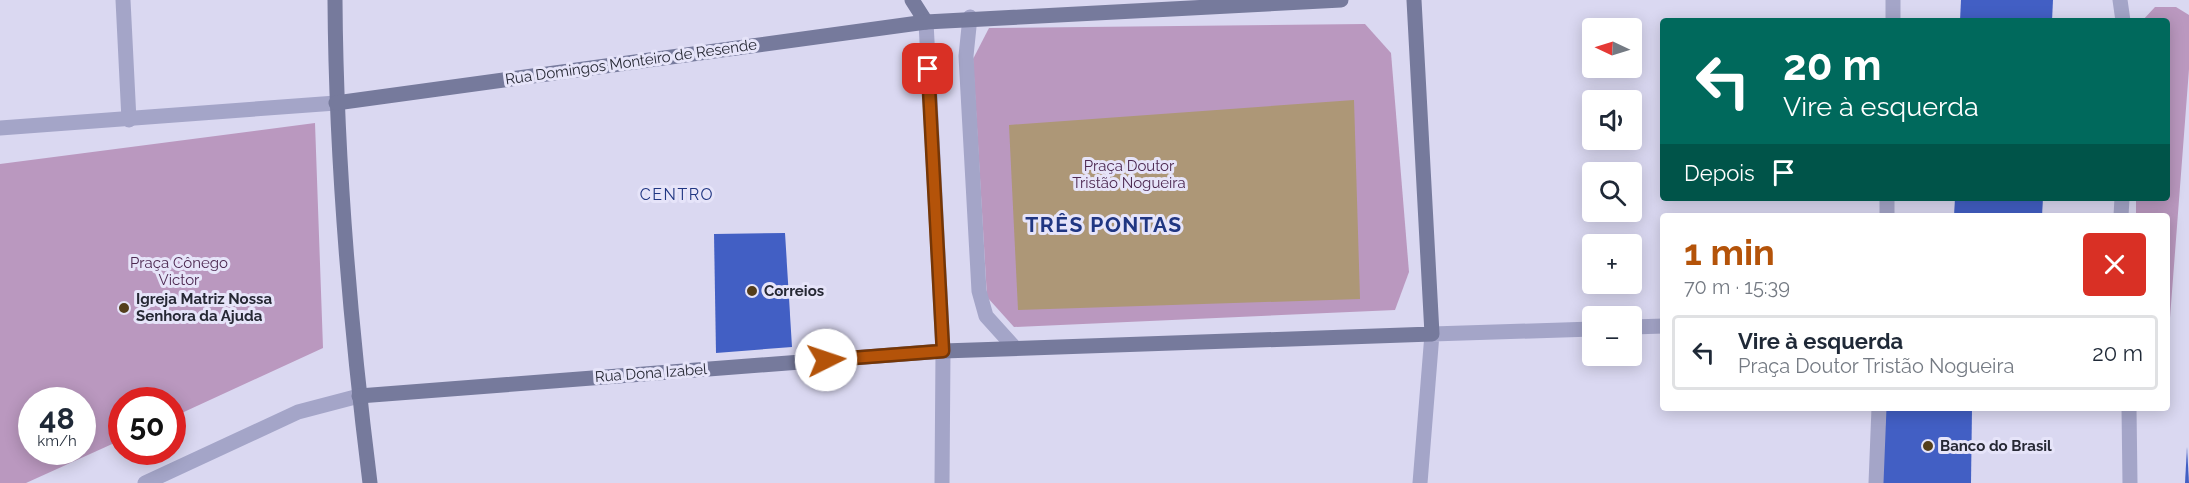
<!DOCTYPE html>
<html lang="pt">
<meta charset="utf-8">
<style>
:root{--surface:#fff;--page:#f6f6f7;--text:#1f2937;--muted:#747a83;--line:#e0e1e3;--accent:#b45309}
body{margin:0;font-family:Raleway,sans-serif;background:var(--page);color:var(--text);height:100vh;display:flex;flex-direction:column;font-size:22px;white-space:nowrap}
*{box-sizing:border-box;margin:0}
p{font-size:20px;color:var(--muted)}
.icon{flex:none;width:33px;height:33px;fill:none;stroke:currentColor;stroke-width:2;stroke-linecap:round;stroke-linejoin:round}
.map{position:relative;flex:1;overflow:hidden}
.side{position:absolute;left:1660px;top:213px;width:510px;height:198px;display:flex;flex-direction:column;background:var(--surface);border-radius:6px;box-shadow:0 3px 15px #0003}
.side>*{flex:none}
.guide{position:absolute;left:1660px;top:18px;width:510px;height:183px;border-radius:6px;box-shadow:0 3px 15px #0003;background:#00695c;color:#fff;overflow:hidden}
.needle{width:39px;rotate:274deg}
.controls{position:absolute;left:1582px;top:18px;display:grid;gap:12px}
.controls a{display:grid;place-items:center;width:60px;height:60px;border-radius:6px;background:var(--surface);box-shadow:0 3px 15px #0003;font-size:30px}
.speed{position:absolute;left:18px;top:387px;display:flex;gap:12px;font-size:30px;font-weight:700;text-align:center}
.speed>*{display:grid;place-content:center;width:78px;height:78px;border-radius:50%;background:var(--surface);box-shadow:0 3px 15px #0003;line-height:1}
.speed small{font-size:15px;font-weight:400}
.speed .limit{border:9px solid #d22;background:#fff;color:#111}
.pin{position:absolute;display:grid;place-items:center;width:51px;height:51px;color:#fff;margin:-26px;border-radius:12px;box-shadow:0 3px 9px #0006}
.me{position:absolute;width:66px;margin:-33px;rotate:86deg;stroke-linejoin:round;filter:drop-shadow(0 0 4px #0008)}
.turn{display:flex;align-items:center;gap:21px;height:126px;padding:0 24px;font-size:27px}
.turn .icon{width:78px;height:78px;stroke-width:2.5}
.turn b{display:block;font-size:42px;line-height:51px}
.then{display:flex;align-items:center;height:57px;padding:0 24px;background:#0003;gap:12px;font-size:22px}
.round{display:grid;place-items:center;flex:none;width:63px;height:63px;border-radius:6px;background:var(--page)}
.summary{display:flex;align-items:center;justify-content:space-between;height:102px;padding:0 24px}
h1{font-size:36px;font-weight:700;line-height:45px;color:var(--accent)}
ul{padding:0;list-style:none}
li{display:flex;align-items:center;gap:18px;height:75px;margin:0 12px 9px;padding:0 12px;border:3px solid var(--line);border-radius:6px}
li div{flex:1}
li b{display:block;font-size:22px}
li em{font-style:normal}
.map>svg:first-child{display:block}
</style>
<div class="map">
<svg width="2189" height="483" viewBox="0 0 2189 483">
<rect width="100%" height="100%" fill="#dad8f1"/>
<!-- green -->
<g fill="#ba98bf" fill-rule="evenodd">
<path d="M2155,7H2176L2189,15V69L2168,344V216H2136V198H2168V21H2142Z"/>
<path d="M1365,24L1391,53L1409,272L1395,310L1014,327L987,297L973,59L989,28Z"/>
<path d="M315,123L323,348L173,417L172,400H122L121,440L26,483H0V164ZM32,400H82V452H32Z"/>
</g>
<!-- water -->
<path fill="#ad9777" d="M1354,100L1360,299L1018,310L1009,125Z"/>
<!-- building -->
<g fill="#425fc4">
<path d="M1961,0H2053L2052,21H1960Z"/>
<path d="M1955,198H2043L2042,216H1954Z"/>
<path d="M785,233L792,347L716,353L714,234Z"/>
<path d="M1886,408H1972L1971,483H1882Z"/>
<path d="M2187,447L2189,483H2185Z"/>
</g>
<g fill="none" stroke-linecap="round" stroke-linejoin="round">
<!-- minor -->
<path stroke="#a4a5c8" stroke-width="15" d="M970,17L966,56L979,291L986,316L1014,347"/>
<!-- tertiary -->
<g stroke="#a4a5c8" stroke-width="15">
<path d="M123,0L129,120"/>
<path d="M2120,0L2123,21"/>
<path d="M1893,21V0"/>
<path d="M926,22L943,351L942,483"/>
<path d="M0,128L336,103"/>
<path d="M1887,216V198"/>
<path d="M2121,216L2122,198"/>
<path d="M1632,327L1664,326"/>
<path d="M2129,408L2130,483"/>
<path d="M145,483L298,412L359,396"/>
<path d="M1420,483L1432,334L1593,329"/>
<path d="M1876,483L1879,408"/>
</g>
<!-- secondary -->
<g stroke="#767a9c" stroke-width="15">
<path d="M335,0C336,161 350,323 370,483"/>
<path d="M912,0L926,22"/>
<path d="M336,103L926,22L1341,0"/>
<path d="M359,396L943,351L1432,334L1414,0"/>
</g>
</g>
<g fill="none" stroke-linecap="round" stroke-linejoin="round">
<!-- route casing -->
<g stroke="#753606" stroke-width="15">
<path id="route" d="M826,360L943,351L928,69"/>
</g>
<!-- route -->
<use href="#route" stroke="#b45309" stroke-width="10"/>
</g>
<!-- markers -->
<g fill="#543e1c" stroke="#e6e4f9" stroke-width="2">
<circle cx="752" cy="291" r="6"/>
<circle cx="124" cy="308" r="6"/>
<circle cx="1928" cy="446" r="6"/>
</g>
<g text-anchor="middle" stroke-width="6" stroke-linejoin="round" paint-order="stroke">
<!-- street labels -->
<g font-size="15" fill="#262834" stroke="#e6e4f9">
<text transform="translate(631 62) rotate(-8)" y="5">Rua Domingos Monteiro de Resende</text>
<text transform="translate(651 373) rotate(-4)" y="5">Rua Dona Izabel</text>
</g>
<!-- park labels -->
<g font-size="15" fill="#4e2a52" stroke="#e6e4f9">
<text x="1129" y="171">Praça Doutor<tspan x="1129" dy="17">Tristão Nogueira</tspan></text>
<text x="179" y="268">Praça Cônego<tspan x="179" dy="17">Victor</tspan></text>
</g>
<!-- poi labels -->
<g font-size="15" font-weight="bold" fill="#262834" stroke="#e6e4f9" text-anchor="start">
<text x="764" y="296">Correios</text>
<text x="136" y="304">Igreja Matriz Nossa<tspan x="136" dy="17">Senhora da Ajuda</tspan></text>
<text x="1940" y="451">Banco do Brasil</text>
</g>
<!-- neighbourhood labels -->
<g font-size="16" letter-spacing="1.5" fill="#203682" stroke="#e6e4f9">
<text x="677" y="200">CENTRO</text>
</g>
<!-- district labels -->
<g font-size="21" font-weight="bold" letter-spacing="1.5" fill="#203682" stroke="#e6e4f9">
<text x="1104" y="232">TRÊS PONTAS</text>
</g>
</g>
</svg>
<div class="controls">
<a><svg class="needle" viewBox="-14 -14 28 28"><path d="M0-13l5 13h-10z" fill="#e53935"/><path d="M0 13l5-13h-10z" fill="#747a83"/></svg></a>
<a><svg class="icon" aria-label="sound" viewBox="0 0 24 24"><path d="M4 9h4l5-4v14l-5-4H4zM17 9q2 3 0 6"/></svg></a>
<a><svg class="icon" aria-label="search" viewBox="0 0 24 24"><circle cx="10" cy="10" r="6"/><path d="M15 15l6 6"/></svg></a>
<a>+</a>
<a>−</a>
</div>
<div class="speed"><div>48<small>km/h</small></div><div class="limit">50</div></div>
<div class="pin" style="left:928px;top:69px;background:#d93025"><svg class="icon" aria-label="arrive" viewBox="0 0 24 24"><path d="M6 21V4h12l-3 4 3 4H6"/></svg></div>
<svg class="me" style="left:826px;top:360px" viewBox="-20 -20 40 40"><circle r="19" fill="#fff"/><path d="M0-13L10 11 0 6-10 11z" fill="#b45309"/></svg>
<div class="guide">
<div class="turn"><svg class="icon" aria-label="left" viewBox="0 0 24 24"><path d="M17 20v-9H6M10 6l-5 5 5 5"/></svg><div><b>20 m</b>Vire à esquerda</div></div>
<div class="then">Depois<svg class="icon" aria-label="arrive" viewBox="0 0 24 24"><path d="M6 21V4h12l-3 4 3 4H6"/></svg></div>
</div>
<section class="side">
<div class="summary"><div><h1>1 min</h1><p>70 m · 15:39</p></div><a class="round" style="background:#d93025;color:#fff"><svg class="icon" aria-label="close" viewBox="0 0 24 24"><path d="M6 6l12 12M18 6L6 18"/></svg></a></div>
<ul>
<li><svg class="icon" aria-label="left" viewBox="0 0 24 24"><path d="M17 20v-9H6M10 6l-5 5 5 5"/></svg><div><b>Vire à esquerda</b><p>Praça Doutor Tristão Nogueira</p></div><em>20 m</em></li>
</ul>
</section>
</div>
